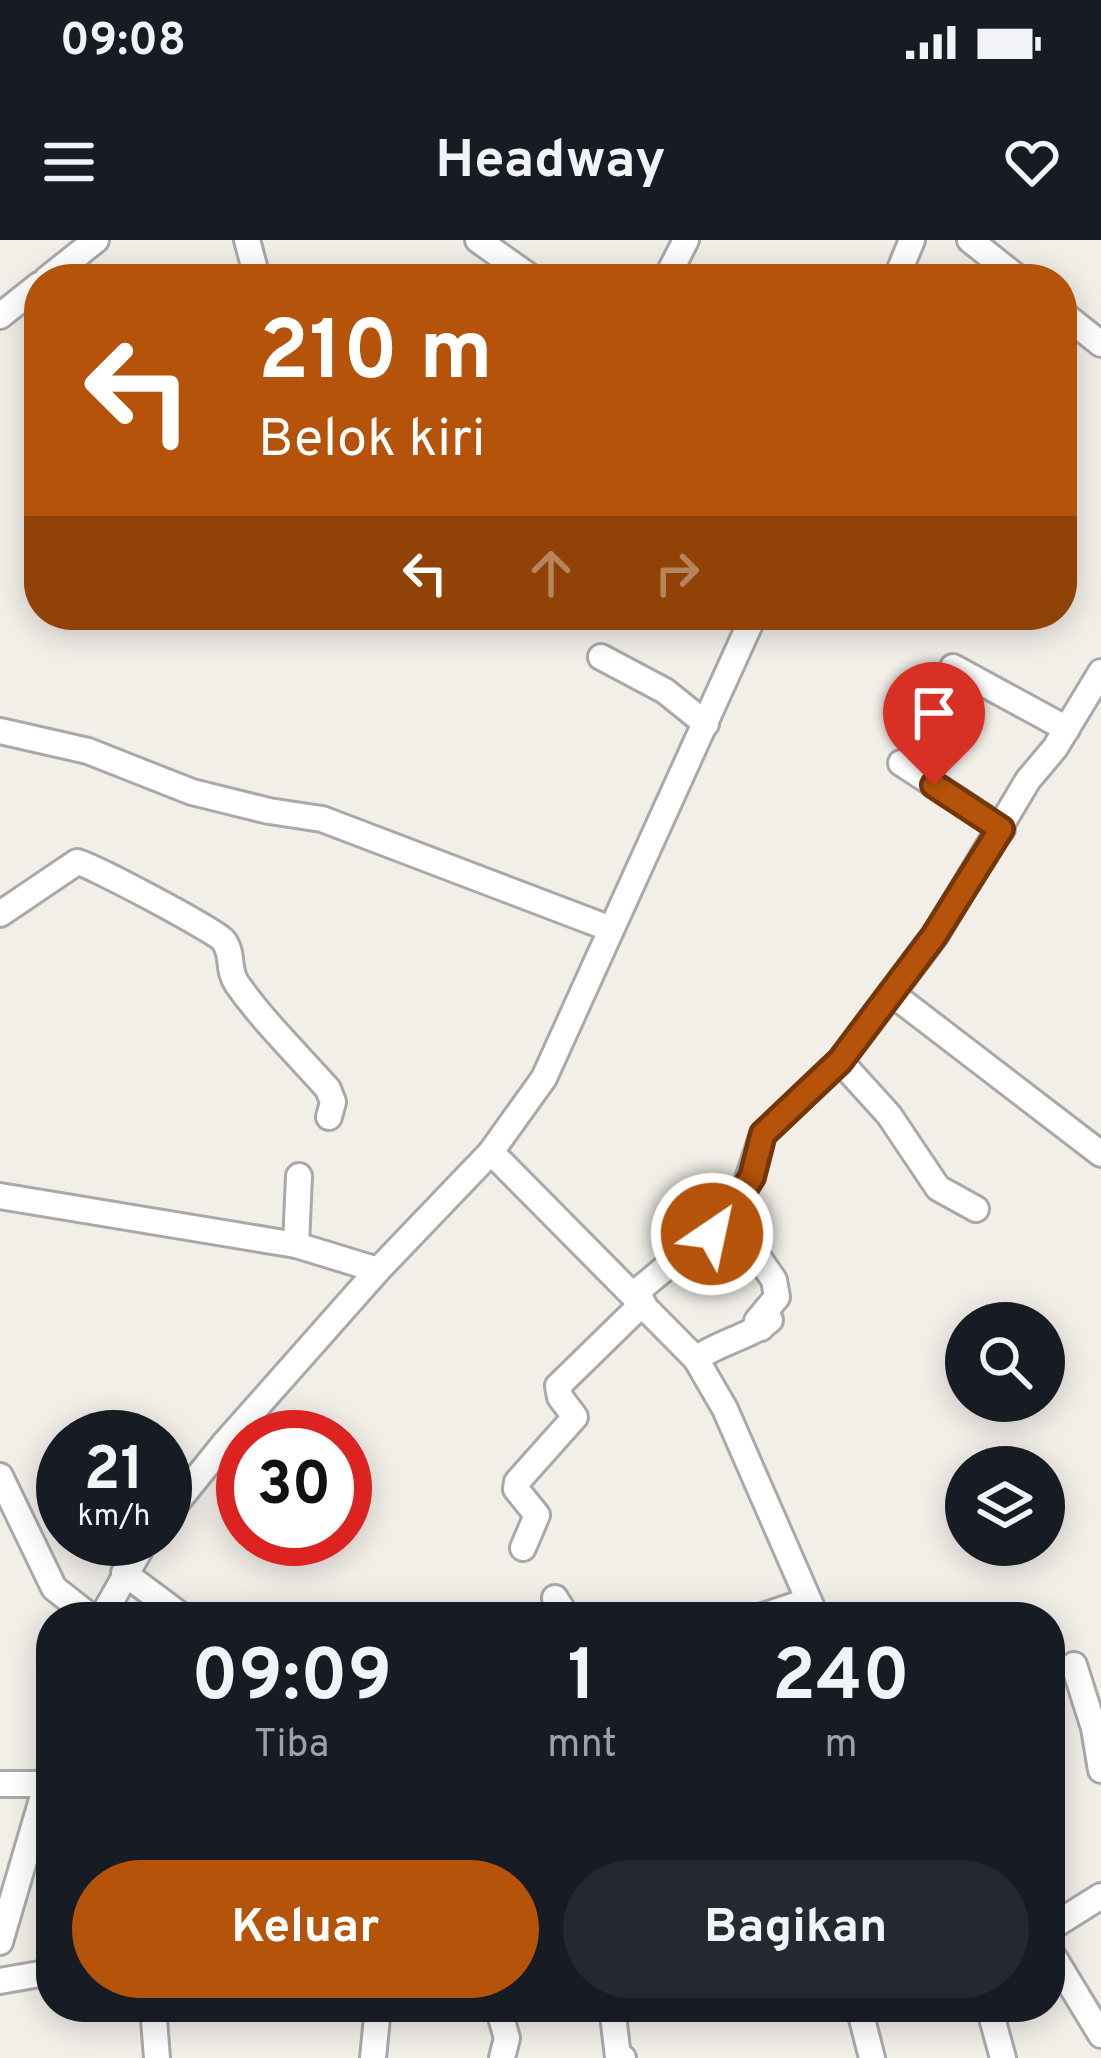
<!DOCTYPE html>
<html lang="id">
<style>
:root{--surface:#171b24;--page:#242831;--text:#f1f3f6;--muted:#9ea1a6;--accent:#b45309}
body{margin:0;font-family:Overpass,sans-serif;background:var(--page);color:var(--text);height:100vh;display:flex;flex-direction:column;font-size:45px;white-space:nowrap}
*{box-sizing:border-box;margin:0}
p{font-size:39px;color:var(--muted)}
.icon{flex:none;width:66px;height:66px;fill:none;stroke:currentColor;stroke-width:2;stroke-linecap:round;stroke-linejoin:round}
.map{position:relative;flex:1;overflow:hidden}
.panel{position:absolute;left:36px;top:1362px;width:1029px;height:420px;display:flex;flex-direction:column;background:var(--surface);border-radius:48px;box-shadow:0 6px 30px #0003}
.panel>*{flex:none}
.hud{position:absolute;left:24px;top:24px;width:1053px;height:366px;border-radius:48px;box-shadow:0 6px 30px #0003;background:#b45309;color:#fff;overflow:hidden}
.buttons{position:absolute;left:945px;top:1062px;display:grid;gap:24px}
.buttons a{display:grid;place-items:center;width:120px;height:120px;border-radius:50%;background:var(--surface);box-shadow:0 6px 30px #0003;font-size:60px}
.speed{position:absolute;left:36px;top:1170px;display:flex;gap:24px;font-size:60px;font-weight:700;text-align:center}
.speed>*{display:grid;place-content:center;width:156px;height:156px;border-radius:50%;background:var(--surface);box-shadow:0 6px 30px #0003;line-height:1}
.speed small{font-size:30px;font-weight:400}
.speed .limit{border:18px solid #d22;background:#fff;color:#111}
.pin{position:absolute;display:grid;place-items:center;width:102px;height:102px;color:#fff;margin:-123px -51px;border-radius:50% 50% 50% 0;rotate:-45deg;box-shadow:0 0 12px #0007}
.pin .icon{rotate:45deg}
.me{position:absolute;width:132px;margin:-66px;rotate:34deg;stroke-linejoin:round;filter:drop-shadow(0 0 9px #0008)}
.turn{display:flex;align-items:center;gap:42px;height:252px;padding:0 36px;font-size:54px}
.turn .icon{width:156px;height:156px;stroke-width:2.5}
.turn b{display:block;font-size:84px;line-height:102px}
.lanes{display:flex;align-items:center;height:114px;padding:0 36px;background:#0003;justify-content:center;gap:60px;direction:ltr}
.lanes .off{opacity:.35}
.eta{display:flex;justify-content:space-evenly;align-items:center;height:204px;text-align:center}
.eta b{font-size:72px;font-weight:700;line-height:84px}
.cta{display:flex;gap:24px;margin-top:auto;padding:24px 36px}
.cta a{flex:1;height:138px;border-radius:72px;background:var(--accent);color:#fff;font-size:48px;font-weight:700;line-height:138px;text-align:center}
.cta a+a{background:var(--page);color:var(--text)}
.status{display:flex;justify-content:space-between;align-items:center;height:84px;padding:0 60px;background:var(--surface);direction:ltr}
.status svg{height:33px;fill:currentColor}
header{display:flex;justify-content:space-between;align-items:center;height:156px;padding:0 36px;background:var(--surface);font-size:54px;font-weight:700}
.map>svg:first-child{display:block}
</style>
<div class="status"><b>09:08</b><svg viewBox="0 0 49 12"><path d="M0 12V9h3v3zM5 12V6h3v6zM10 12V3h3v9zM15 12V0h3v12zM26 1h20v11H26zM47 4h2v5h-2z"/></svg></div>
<header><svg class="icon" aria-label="menu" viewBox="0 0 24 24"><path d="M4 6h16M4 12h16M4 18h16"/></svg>Headway<svg class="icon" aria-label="heart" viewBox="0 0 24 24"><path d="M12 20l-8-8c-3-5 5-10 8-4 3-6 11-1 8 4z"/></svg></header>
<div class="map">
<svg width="1101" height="1818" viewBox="0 0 1101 1818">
<rect width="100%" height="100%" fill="#f2efe9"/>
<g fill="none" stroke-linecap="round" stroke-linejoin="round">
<!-- minor casing -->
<g stroke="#a9a9a9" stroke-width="30">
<g id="minor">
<path d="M247,0L254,26"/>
<path d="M478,0L533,39"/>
<path d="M970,0L1019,39"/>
<path d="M47,39L96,0"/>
<path d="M666,39L686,0"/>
<path d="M896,39L912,0"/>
<path d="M1062,73L1101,104"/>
<path d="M0,76L39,45"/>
<path d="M601,417L665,451L706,484"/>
<path d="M953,427L1067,489"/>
<path d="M0,491L88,511L192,552L269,571L322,579L611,689"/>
<path d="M901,523L1002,589"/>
<path d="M0,674L77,622C90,624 214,690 223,700C234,713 227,730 237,744C263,781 297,814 328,849L333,862L329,877"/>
<path d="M891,753L1101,914"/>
<path d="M840,821L935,696L1028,540L1055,508L1101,432"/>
<path d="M491,912L696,1119L725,1169L816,1377"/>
<path d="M0,956L296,1005L378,1030"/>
<path d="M707,991L716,995L740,991L774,1040L777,1057L757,1081L761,1088"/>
<path d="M296,1005L299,936"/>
<path d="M634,1054L705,995L713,974L745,948L763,894L840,821L889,875L938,948L976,969"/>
<path d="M696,1119C719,1102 750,1097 770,1080"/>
<path d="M224,1204L243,1218"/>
<path d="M0,1236L54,1348L91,1377"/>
<path d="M165,1277L224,1204L378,1030L491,912L544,838L754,375"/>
<path d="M523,1308L537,1275L516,1249L517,1242L575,1177L560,1157L558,1146L643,1063"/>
<path d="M124,1333L183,1377"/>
<path d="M555,1358L567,1377"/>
<path d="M102,1377L146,1299"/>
<path d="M760,1377L807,1361"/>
<path d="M1074,1425L1094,1488L1101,1530"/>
<path d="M0,1544H46"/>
<path d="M1050,1688L1101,1656"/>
<path d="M0,1702L51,1529"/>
<path d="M1050,1711L1101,1795"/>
<path d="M0,1741L51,1732"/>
<path d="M153,1767L157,1818"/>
<path d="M498,1767L507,1798L502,1818"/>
<path d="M612,1767L618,1817L623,1818"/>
<path d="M859,1767L872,1818"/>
<path d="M989,1767L1003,1818"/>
<path d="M373,1818L378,1767"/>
</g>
</g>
<!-- minor -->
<use href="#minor" stroke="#fff" stroke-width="24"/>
</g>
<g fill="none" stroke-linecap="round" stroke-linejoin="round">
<!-- route casing -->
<g stroke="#753606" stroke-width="30">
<path id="route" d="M712,994L707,991L712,974L745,948L752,937L763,894L840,821L934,696L1001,589L934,545"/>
</g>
<!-- route -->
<use href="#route" stroke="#b45309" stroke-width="21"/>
</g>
</svg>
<div class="buttons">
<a><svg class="icon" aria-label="search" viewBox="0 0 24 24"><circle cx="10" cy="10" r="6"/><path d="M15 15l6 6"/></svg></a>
<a><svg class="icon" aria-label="layers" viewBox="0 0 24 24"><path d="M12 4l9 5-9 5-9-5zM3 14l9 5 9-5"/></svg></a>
</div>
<div class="speed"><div>21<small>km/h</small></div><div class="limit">30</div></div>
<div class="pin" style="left:934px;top:545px;background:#d93025"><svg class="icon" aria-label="arrive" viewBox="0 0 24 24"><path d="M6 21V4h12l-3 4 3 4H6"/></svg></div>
<svg class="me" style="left:712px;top:994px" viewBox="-20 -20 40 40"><circle r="17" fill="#b45309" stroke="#fff" stroke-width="3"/><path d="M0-11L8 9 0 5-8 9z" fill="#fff"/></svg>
<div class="hud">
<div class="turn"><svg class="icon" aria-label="left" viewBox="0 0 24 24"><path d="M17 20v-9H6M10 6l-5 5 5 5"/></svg><div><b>210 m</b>Belok kiri</div></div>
<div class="lanes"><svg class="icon" aria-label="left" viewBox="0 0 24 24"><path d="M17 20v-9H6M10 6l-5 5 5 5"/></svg><svg class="icon off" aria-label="ahead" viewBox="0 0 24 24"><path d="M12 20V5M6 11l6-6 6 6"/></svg><svg class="icon off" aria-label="right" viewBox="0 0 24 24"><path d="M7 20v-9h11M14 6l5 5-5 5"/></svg></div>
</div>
<section class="panel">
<div class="eta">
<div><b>09:09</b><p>Tiba</p></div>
<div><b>1</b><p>mnt</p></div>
<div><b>240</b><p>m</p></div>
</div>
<div class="cta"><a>Keluar</a><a>Bagikan</a></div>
</section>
</div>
